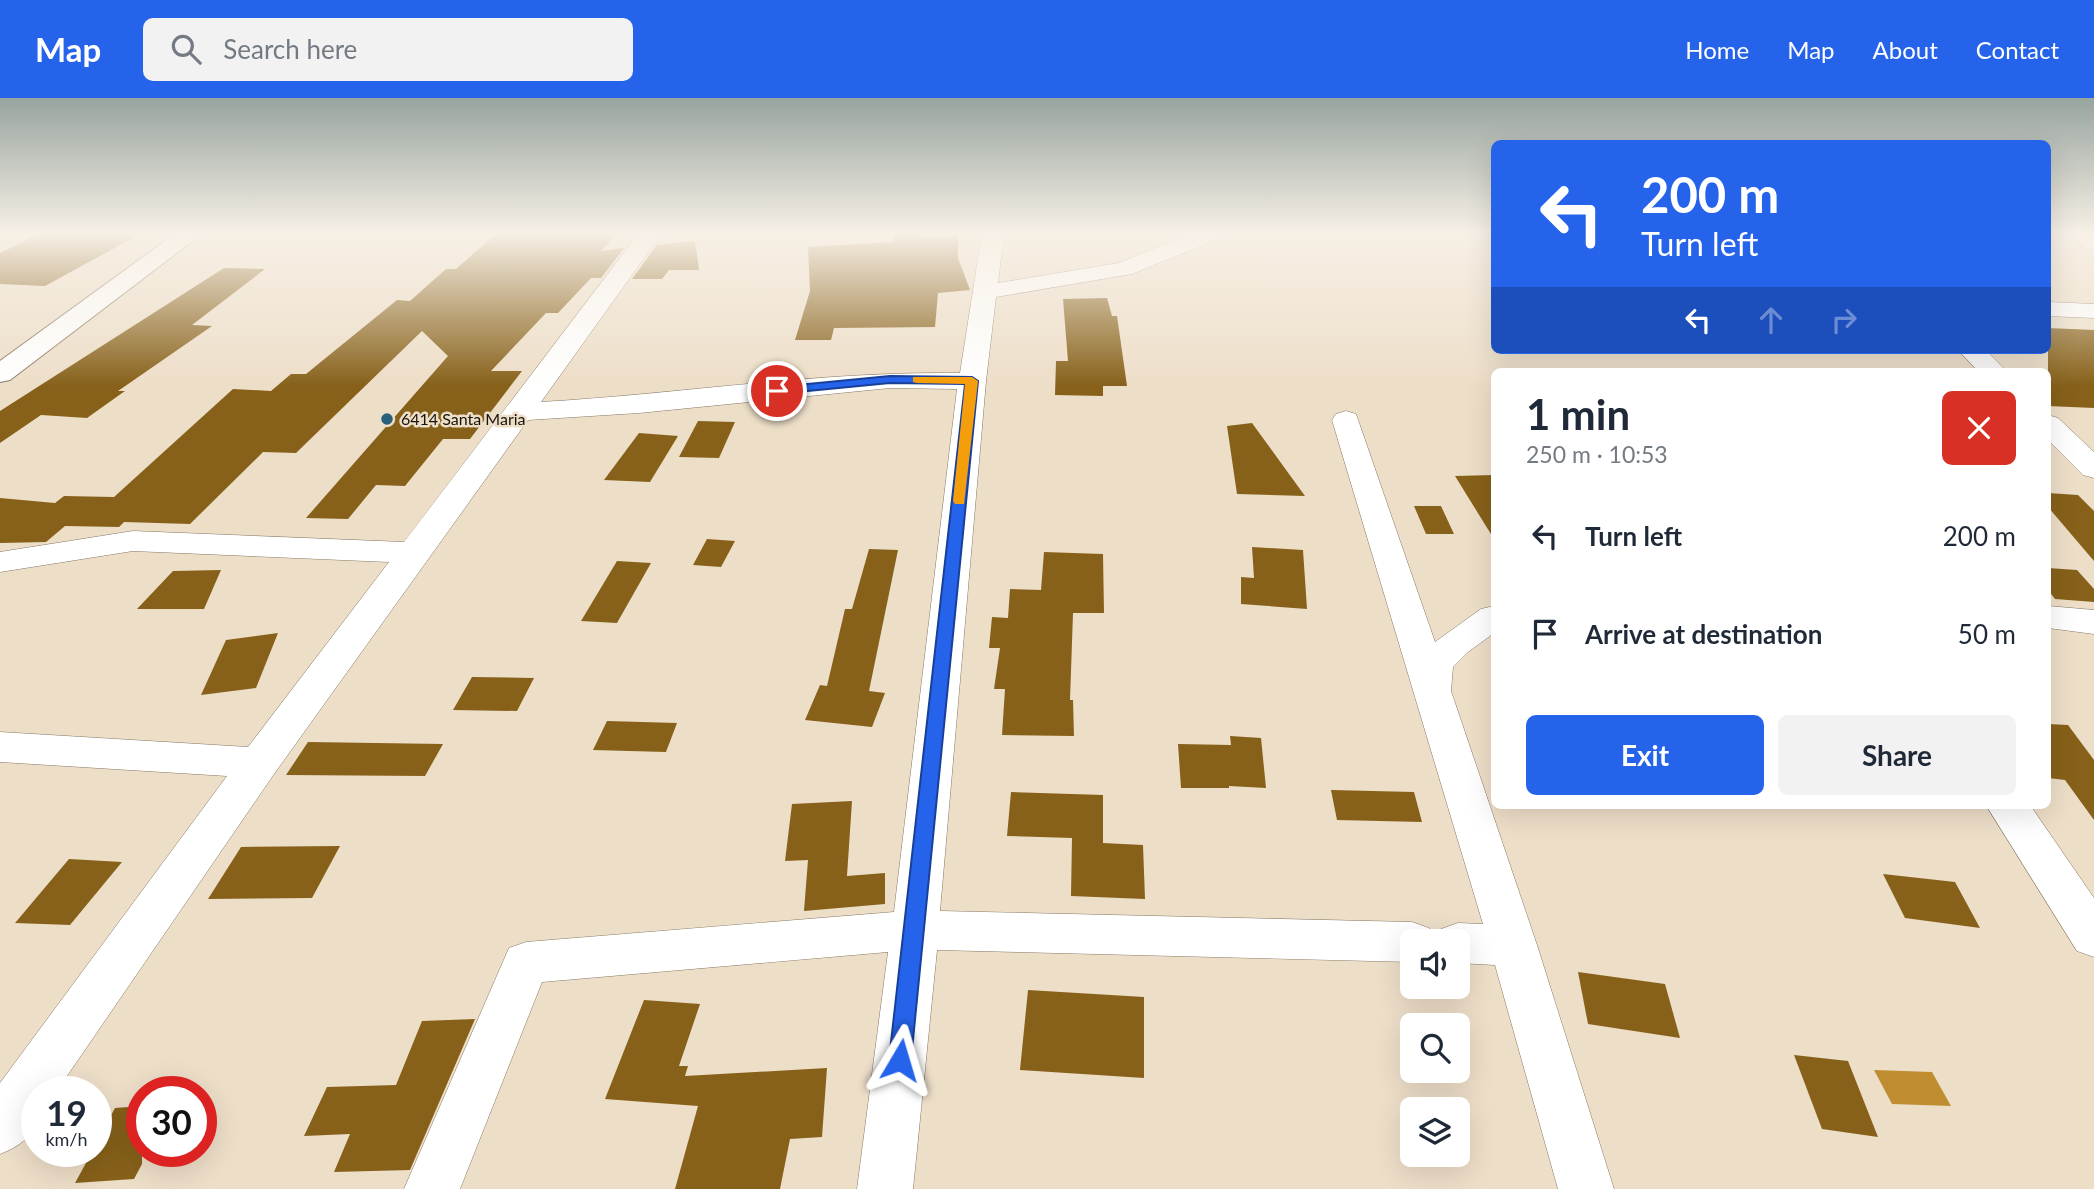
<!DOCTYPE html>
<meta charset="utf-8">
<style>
:root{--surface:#fff;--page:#f2f2f3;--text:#1f2937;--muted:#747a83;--accent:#2563eb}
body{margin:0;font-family:Lato,sans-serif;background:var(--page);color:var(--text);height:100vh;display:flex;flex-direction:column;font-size:26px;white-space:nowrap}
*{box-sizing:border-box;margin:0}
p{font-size:23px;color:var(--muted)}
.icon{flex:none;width:38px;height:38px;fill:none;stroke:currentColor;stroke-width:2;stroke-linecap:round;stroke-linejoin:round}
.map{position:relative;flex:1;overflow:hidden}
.panel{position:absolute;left:1491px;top:270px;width:560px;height:441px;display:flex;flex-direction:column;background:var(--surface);border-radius:10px;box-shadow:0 7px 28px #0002}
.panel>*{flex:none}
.hud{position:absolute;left:1491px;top:42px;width:560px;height:214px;border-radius:10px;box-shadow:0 7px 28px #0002;background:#2563eb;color:#fff;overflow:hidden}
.buttons{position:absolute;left:1400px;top:831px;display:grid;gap:14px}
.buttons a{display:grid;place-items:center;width:70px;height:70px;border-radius:10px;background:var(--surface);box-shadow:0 7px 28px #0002;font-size:35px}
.speed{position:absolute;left:21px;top:978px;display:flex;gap:14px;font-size:35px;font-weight:700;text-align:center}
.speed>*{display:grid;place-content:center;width:91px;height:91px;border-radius:50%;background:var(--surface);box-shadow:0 7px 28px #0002;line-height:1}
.speed small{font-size:18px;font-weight:400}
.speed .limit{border:10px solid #d22;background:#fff;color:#111}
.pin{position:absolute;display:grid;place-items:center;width:60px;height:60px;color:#fff;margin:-30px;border:4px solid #fff;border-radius:50%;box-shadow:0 2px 7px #0007}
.me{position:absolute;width:77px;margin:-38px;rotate:7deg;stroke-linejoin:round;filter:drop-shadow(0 0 5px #0008)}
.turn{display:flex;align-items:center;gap:24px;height:147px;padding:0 35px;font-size:32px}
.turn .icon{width:91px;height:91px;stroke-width:2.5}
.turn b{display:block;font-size:49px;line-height:60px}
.lanes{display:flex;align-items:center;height:66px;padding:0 35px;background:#0003;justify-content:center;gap:35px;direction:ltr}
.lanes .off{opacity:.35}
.round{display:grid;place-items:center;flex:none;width:74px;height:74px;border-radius:10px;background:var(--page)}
.summary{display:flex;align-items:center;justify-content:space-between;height:119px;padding:0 35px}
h1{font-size:42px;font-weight:700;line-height:52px}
.action{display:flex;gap:14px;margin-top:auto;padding:14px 35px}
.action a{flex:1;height:80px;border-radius:10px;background:var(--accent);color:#fff;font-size:28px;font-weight:700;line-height:80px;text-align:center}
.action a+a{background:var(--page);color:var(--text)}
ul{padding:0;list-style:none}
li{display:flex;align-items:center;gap:21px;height:98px;padding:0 35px}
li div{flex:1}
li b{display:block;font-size:26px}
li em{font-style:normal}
header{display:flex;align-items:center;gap:42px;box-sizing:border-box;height:98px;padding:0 35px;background:var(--accent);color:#fff}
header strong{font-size:33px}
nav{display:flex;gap:38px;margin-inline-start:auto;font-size:24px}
.search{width:490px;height:63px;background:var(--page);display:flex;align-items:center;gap:18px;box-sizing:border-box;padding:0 24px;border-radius:10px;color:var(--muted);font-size:26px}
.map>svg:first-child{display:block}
</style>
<header>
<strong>Map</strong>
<div class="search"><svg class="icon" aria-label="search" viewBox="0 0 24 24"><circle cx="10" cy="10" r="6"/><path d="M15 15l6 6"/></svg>Search here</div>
<nav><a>Home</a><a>Map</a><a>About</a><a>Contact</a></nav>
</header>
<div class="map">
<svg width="2094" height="1091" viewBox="0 0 2094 1091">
<rect width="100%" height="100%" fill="#eddec8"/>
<!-- water -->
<path fill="#bf8c30" d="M1874,972L1932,974L1951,1008L1892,1006Z"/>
<!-- building -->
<g fill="#87611a">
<path d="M41,135H142L45,188L0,186V155Z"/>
<path d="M497,135H617L601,153L624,150L601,180H591L558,215H546L491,273H522L470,341H443L405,388L376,387L348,421L306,420L448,258L422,233L296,355L263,354L190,426L124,424L119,429L65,428L46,444L0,445V400L55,405L64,398L114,399L233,291L271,293L291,276H306L397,202L410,203L446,171H456Z"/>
<path d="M893,135H921V139L958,138V160L970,192L938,195L935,229L834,230L831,242H795L810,193L808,149L894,144Z"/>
<path d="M695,143L699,172H669L662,181H632L657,147Z"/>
<path d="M224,170L265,171L192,227L212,228L118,293H125L87,320L41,317L0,345V313Z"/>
<path d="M1107,200L1112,218H1117L1127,288H1103V298L1055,297L1056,263H1068L1063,201Z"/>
<path d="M2048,230L2094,232V310L2048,308Z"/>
<path d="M698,323L735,324L719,360L679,359Z"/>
<path d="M1252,325L1305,398L1237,396L1227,328Z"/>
<path d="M639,335L678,338L650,384L604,382Z"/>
<path d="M1494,377V441L1455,378Z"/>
<path d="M2048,395L2078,397L2094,413V463L2048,409Z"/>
<path d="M1414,408H1441L1454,436H1426Z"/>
<path d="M707,441L735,443L721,469L693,467Z"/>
<path d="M1252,449L1303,452L1307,511L1241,506V479L1254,480Z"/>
<path d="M869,451L898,452L869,593L885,595L872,629L805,622L820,587L827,588L845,511H852Z"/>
<path d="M1044,454L1103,456L1104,515H1073L1070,602H1073L1074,638L1002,637L1005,591H994L1000,550H989L992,519L1008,520L1010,491L1041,492Z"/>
<path d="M617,463L651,465L617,525L581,523Z"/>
<path d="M2048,470L2077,472L2094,491V504L2055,501L2048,492Z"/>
<path d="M221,472L204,511H137L173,473Z"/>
<path d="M278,535L256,590L201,597L226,542Z"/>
<path d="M472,579L534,580L517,613L453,612Z"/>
<path d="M607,623L677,625L666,654L593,652Z"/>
<path d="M2048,626L2068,627L2094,662V722L2065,682L2048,680Z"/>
<path d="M1230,638L1261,640L1266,690L1229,688V690H1181L1178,646L1231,647Z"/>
<path d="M308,644L443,646L425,678L286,677Z"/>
<path d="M1331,692L1414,694L1422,724L1337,722Z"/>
<path d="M1011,694L1103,697V745L1143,747L1145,801L1071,798L1072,740L1007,738Z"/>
<path d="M852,703L847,778L885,775V806L804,813L808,762L785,763L792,706Z"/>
<path d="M340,748L312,800L208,801L241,749Z"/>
<path d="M69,761L122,764L70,827L15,825Z"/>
<path d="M1883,776L1955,784L1980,830L1905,820Z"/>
<path d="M1578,874L1665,886L1680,940L1588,926Z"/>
<path d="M1028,892L1144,899V980L1020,972Z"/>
<path d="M644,902L700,906L679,968H688L685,978L827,970L822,1039L790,1041L780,1091H675L698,1008L605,1001Z"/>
<path d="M475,921L410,1072L334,1074L350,1036L304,1038L327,989L396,987L422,923Z"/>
<path d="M1794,957L1848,963L1878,1039L1822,1031Z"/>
<path d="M142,1008V1066L134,1081L75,1085L92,1054H96V1045L115,1010Z"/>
</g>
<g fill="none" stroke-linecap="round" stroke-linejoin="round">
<!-- minor casing -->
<g stroke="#867864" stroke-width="1">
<g id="minor">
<path d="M639,135H662L541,304C680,296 820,273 960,275L982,135H1004L998,185L1119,165L1192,135H1223L1220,140L1132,176L996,199L986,283L940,813L1412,824L1429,830L1435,843L1441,831L1458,825L1483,826L1332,322L1336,316L1346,313L1356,316L1435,544L1481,511L1494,508V535L1468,554L1453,569L1451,593L1537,847L1614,1091H1558L1495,867L1458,865V844H1412V864L937,852L913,1091H857L888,854L542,884L460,1091H404L509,850L526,844L894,814L957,291L890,290L639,315L528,322L274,676L56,994H37C37,1028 34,1043 0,1056V985L227,678L0,664V634L248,649L389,464L133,453L0,474V454L133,433L404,444Z"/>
<path d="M2070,135H2094V152L2086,150Z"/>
<path d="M2048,204L2094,206V220L2048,218Z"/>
<path d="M1958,252H1986L2006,273H1978Z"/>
<path d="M2048,317L2058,320L2094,354V380L2083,377L2048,342Z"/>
<path d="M2048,508L2094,512V536L2048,530Z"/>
<path d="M1986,707H2030L2094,800V859L2077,853Z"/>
</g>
</g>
<!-- major casing -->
<g stroke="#867864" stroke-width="2">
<path id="major" d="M176,135H203L10,282L0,284V263Z"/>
</g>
<!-- minor -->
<use href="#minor" fill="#fff" fill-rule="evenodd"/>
<!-- major -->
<use href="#major" fill="#fff" fill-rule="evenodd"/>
</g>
<!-- sky -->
<linearGradient id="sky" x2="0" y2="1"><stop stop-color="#97a49e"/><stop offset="0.47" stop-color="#f7f0e6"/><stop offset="1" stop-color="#f7f0e6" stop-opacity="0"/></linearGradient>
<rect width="2094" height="288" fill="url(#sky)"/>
<!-- route -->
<path fill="#2563eb" stroke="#184099" stroke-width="2" d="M890,278L972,279L978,283L911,962L908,969L900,972L892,969L889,962L965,286L890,285L777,296L771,293L777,289Z"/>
<!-- slow -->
<path fill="#f59e0b" d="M913,279H972L978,283L964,406H955L953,403L965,286L917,285L913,284Z"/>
<!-- markers -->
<circle fill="#29607b" stroke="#eddec8" stroke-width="2.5" cx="387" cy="321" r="7"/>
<g text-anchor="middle" stroke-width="5" stroke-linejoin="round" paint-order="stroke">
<!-- far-poi labels -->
<g font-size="16" fill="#18130b" stroke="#eddec8" text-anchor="start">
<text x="401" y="327">6414 Santa Maria</text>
</g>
</g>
</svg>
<div class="buttons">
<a><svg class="icon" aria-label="sound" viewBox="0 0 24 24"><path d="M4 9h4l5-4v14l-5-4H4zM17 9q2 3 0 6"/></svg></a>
<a><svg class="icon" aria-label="search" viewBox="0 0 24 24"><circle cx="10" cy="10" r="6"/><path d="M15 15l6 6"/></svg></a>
<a><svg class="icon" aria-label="layers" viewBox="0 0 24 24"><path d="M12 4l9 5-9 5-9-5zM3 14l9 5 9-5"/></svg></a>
</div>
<div class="speed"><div>19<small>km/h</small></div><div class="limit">30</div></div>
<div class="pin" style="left:777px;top:293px;background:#d93025"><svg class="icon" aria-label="arrive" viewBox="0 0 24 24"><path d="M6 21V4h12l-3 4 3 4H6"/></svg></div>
<svg class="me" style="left:900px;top:962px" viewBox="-20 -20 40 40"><path d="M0-17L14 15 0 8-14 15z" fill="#2563eb" stroke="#fff" stroke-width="4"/></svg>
<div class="hud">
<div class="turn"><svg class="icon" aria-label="left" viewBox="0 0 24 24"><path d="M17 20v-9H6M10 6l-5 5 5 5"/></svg><div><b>200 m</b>Turn left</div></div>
<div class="lanes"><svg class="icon" aria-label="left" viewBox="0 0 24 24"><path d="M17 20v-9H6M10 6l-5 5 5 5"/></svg><svg class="icon off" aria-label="ahead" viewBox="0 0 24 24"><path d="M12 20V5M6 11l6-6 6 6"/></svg><svg class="icon off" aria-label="right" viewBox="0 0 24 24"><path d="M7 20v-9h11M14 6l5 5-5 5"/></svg></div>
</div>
<section class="panel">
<div class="summary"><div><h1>1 min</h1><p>250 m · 10:53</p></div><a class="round" style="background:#d93025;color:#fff"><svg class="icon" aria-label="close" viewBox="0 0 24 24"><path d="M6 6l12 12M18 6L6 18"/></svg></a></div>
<ul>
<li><svg class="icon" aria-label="left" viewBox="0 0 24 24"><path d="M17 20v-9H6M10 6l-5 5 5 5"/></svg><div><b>Turn left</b></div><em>200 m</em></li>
<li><svg class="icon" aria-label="arrive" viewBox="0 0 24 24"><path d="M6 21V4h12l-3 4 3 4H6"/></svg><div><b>Arrive at destination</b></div><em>50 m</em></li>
</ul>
<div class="action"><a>Exit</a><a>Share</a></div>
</section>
</div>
